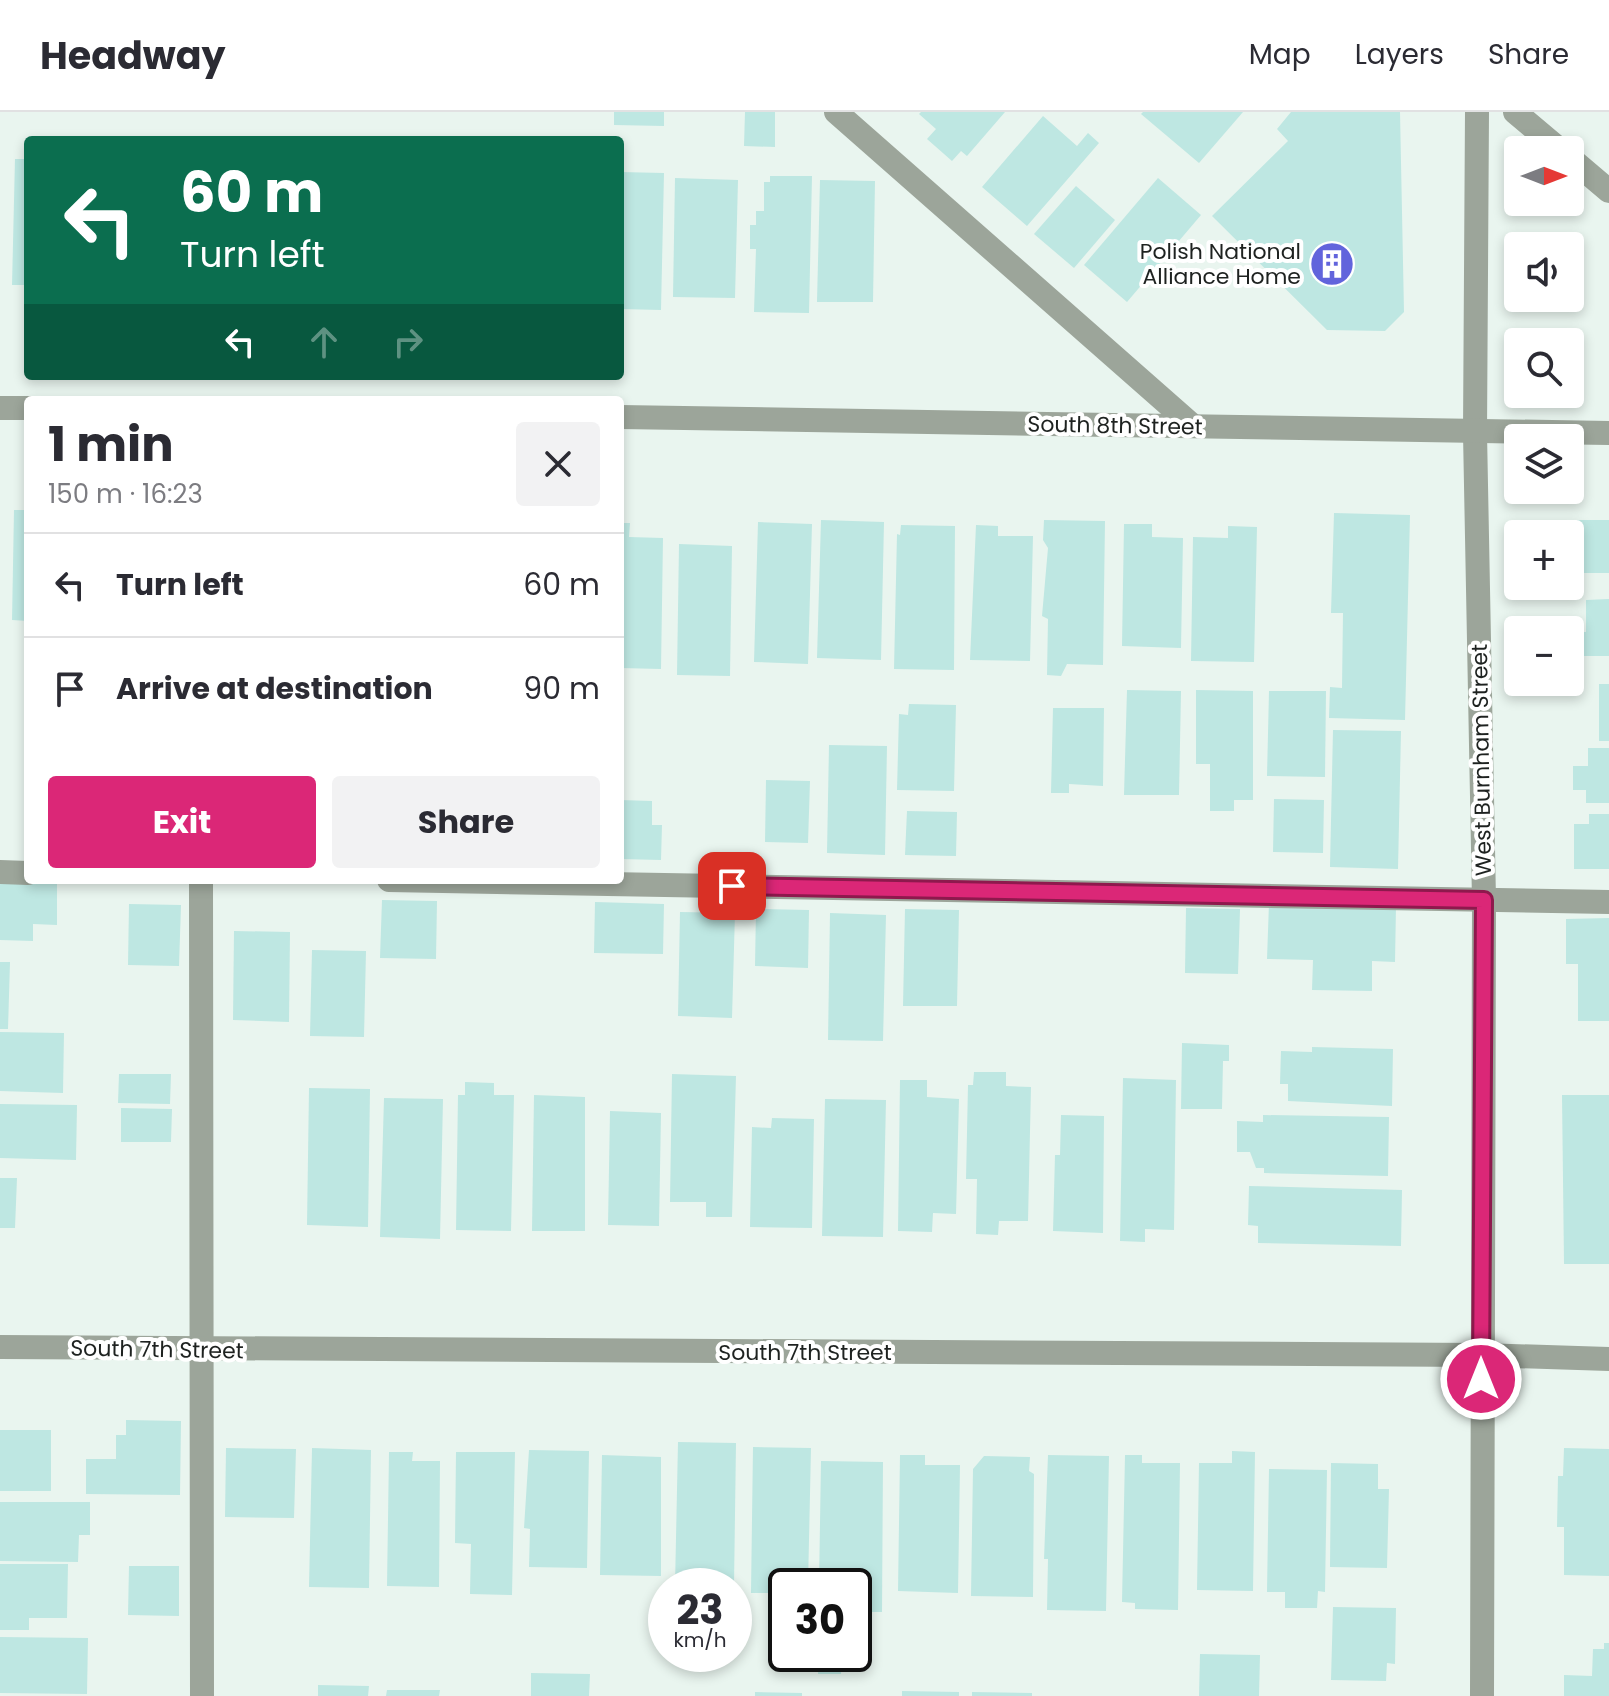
<!DOCTYPE html>
<meta charset="utf-8">
<style>
:root{--surface:#fff;--page:#f2f2f3;--text:#2b2b33;--muted:#7c7c81;--line:#e1e1e2;--accent:#db2777}
body{margin:0;font-family:Poppins,sans-serif;background:var(--page);color:var(--text);height:100vh;display:flex;flex-direction:column;font-size:30px;white-space:nowrap}
*{box-sizing:border-box;margin:0}
p{font-size:26px;color:var(--muted)}
.icon{flex:none;width:44px;height:44px;fill:none;stroke:currentColor;stroke-width:2;stroke-linecap:round;stroke-linejoin:round}
.map{position:relative;flex:1;overflow:hidden}
.sheet{position:absolute;left:24px;top:284px;width:600px;height:488px;display:flex;flex-direction:column;background:var(--surface);border-radius:8px;box-shadow:0 4px 12px #0003}
.sheet>*{flex:none}
.hud{position:absolute;left:24px;top:24px;width:600px;height:244px;border-radius:8px;box-shadow:0 4px 12px #0003;background:#0b6e4f;color:#fff;overflow:hidden}
.needle{width:52px;rotate:90deg}
.buttons{position:absolute;left:1504px;top:24px;display:grid;gap:16px}
.buttons a{display:grid;place-items:center;width:80px;height:80px;border-radius:8px;background:var(--surface);box-shadow:0 4px 12px #0003;font-size:40px}
.speed{position:absolute;left:648px;top:1456px;display:flex;gap:16px;font-size:40px;font-weight:700;text-align:center}
.speed>*{display:grid;place-content:center;width:104px;height:104px;border-radius:50%;background:var(--surface);box-shadow:0 4px 12px #0003;line-height:1}
.speed small{font-size:20px;font-weight:400}
.speed .limit{border:4px solid #111;border-radius:12px;background:#fff;color:#111}
.pin{position:absolute;display:grid;place-items:center;width:68px;height:68px;color:#fff;margin:-34px;border-radius:16px;box-shadow:0 4px 12px #0006}
.me{position:absolute;width:88px;margin:-44px;rotate:0deg;stroke-linejoin:round;filter:drop-shadow(0 0 6px #0008)}
.turn{display:flex;align-items:center;gap:28px;height:168px;padding:0 24px;font-size:36px}
.turn .icon{width:104px;height:104px;stroke-width:2.5}
.turn b{display:block;font-size:56px;line-height:68px}
.lanes{display:flex;align-items:center;height:76px;padding:0 24px;background:#0003;justify-content:center;gap:40px;direction:ltr}
.lanes .off{opacity:.35}
.round{display:grid;place-items:center;flex:none;width:84px;height:84px;border-radius:8px;background:var(--page)}
.head{display:flex;align-items:center;justify-content:space-between;height:136px;padding:0 24px}
h1{font-size:48px;font-weight:700;line-height:60px}
.action{display:flex;gap:16px;margin-top:auto;padding:16px 24px}
.action a{flex:1;height:92px;border-radius:8px;background:var(--accent);color:#fff;font-size:32px;font-weight:700;line-height:92px;text-align:center}
.action a+a{background:var(--page);color:var(--text)}
ul{padding:0;list-style:none}
li{display:flex;align-items:center;gap:24px;height:104px;padding:0 24px;border-top:2px solid var(--line)}
li div{flex:1}
li b{display:block;font-size:30px}
li em{font-style:normal}
header{display:flex;align-items:center;gap:48px;box-sizing:border-box;height:112px;padding:0 40px;background:var(--surface);border-bottom:2px solid var(--line)}
header strong{font-size:38px}
nav{display:flex;gap:44px;margin-inline-start:auto;font-size:28px}
.map>svg:first-child{display:block}
</style>
<header>
<strong>Headway</strong>
<nav><a>Map</a><a>Layers</a><a>Share</a></nav>
</header>
<div class="map">
<svg width="1609" height="1584" viewBox="0 0 1609 1584">
<rect width="100%" height="100%" fill="#e9f5ef"/>
<!-- building -->
<g fill="#bee7e2">
<path d="M614,0H664V14L614,13Z"/>
<path d="M745,0H775V35L744,34Z"/>
<path d="M921,0H1005L967,44L961,39L952,49L927,27L936,17L919,2Z"/>
<path d="M1143,0H1243L1199,51L1141,2Z"/>
<path d="M1291,0H1400L1404,200L1385,219L1327,218L1212,104L1288,29L1277,17Z"/>
<path d="M1043,4L1077,34L1088,21L1099,31L1027,114L982,75Z"/>
<path d="M15,47H28V173H12Z"/>
<path d="M620,60L664,61L661,198L620,197Z"/>
<path d="M770,64H812L809,201L754,200L756,137H750V113H756V99H764V70H770Z"/>
<path d="M675,66L738,68L735,186L673,185Z"/>
<path d="M1158,66L1201,103L1127,190L1084,153Z"/>
<path d="M820,68L875,69L873,190H817Z"/>
<path d="M1076,74L1115,108L1074,156L1034,122Z"/>
<path d="M14,398H28V509L12,508Z"/>
<path d="M1334,401L1410,403L1405,608L1329,606L1330,575L1342,576L1343,501H1331Z"/>
<path d="M821,408L884,410L881,548L817,546Z"/>
<path d="M1044,408L1105,409L1103,553L1067,552L1061,564L1047,563L1048,507L1042,504L1048,436L1043,428Z"/>
<path d="M1577,408H1609V461H1578Z"/>
<path d="M758,410L812,412L808,552L754,550Z"/>
<path d="M620,411H630L629,425L663,426L661,557L620,556Z"/>
<path d="M1124,412H1152V425L1183,426L1181,536L1122,534Z"/>
<path d="M901,413L955,414L954,558L894,557L897,422L900,423Z"/>
<path d="M976,413L998,414V424H1033L1030,549L970,548Z"/>
<path d="M1228,414L1257,415L1254,550L1191,549L1193,425L1228,426Z"/>
<path d="M679,432L732,434L730,564L677,563Z"/>
<path d="M1609,487V544H1576V520H1586V488Z"/>
<rect x="1599" y="572" width="10" height="57"/>
<path d="M1127,578L1181,579L1179,683H1124Z"/>
<path d="M1196,578L1253,579V688H1234V699H1210V652H1196Z"/>
<path d="M1269,579H1326L1325,665L1267,664Z"/>
<path d="M909,592L956,593L954,679L897,678L899,602L908,603Z"/>
<path d="M1053,596H1104L1103,674L1069,672V681H1051Z"/>
<path d="M1333,618L1401,619L1398,757L1330,755Z"/>
<path d="M829,633L887,634L885,743L827,741Z"/>
<path d="M1588,636H1609V691H1586V678H1573V654H1588Z"/>
<path d="M766,668L810,669L808,731L765,730Z"/>
<path d="M1274,687L1324,688L1323,741L1273,740Z"/>
<path d="M620,688L652,689V713H662L661,748L620,747Z"/>
<path d="M907,699L957,700L956,744L905,743Z"/>
<path d="M1589,702H1609V757H1574V712H1589Z"/>
<path d="M0,771L57,772V813L33,812V829L0,828Z"/>
<path d="M382,788L437,789L436,847L380,846Z"/>
<path d="M595,790L664,792L663,842L594,841Z"/>
<path d="M1269,791L1396,794L1395,850L1372,849V879L1312,878L1313,848L1267,847Z"/>
<path d="M129,792L181,793L179,854L128,853Z"/>
<path d="M1186,796L1240,797L1238,862L1185,861Z"/>
<path d="M756,797L809,798L808,856L755,854Z"/>
<path d="M905,797L959,798L957,894H903Z"/>
<path d="M680,800L735,801L732,906L678,904Z"/>
<path d="M830,801L886,803L883,929L828,928Z"/>
<path d="M1609,806V909H1578V852H1566V807Z"/>
<path d="M234,819L290,820L289,910L233,908Z"/>
<path d="M312,838L366,839L364,925L310,924Z"/>
<path d="M0,850H10L8,917H0Z"/>
<path d="M0,920L64,921L63,981L0,979Z"/>
<path d="M1182,931L1229,933V949H1223L1222,997H1181Z"/>
<path d="M1312,935L1393,937L1392,994L1288,989V972H1280L1281,939L1312,940Z"/>
<path d="M974,960H1006V974L1031,975L1028,1109H999L998,1123L976,1122L977,1067H966L968,973H973Z"/>
<path d="M119,962H171L170,992L118,991Z"/>
<path d="M672,962L736,964L732,1105H706V1090H670Z"/>
<path d="M1123,966L1176,968L1174,1118L1145,1117V1130L1120,1129Z"/>
<path d="M900,968H927V985L959,987L956,1102L933,1101L932,1120L898,1119Z"/>
<path d="M465,970L494,971V983H514L511,1119L456,1118L458,983H465Z"/>
<path d="M309,976L370,977L368,1115L307,1113Z"/>
<path d="M534,983L585,985V1119H532Z"/>
<path d="M1562,983H1609V1152H1564Z"/>
<path d="M384,986L443,987L440,1127L380,1125Z"/>
<path d="M825,987L886,988L883,1125L822,1124Z"/>
<path d="M0,992L77,993L76,1048L0,1046Z"/>
<path d="M121,996L172,997L171,1030H121Z"/>
<path d="M610,999L661,1001L659,1114L608,1113Z"/>
<path d="M1061,1003L1104,1004L1103,1121L1053,1119L1055,1043H1060Z"/>
<path d="M1263,1003L1389,1005L1388,1064L1264,1061V1056H1256L1250,1040H1237V1009L1263,1010Z"/>
<path d="M772,1006L814,1007L812,1116L750,1115L752,1015L771,1016Z"/>
<path d="M0,1066H17L15,1116H0Z"/>
<path d="M1249,1074L1402,1078L1401,1134L1258,1131V1114L1248,1113Z"/>
<path d="M126,1308L181,1309L180,1383L86,1382V1347H116V1323H126Z"/>
<rect x="0" y="1318" width="51" height="61"/>
<path d="M678,1330L736,1331L734,1474H675Z"/>
<path d="M753,1335L811,1336L808,1474H786V1481H751Z"/>
<path d="M226,1336L296,1337L294,1406L225,1405Z"/>
<path d="M312,1336L371,1338L369,1476L309,1475Z"/>
<path d="M1564,1336L1609,1337V1464L1564,1463V1415H1557L1558,1364H1563Z"/>
<path d="M529,1338L589,1339L587,1456L529,1455L530,1417L524,1416Z"/>
<path d="M1232,1339L1255,1340L1253,1479L1197,1478L1199,1351H1232Z"/>
<path d="M389,1340H413L412,1349H440L439,1475L387,1474Z"/>
<path d="M456,1340H515L512,1483L470,1482L471,1432L455,1431Z"/>
<path d="M602,1343L661,1345V1464L600,1463Z"/>
<path d="M900,1343H925V1353H960L958,1481L898,1479Z"/>
<path d="M1048,1343L1109,1344L1106,1499L1047,1498L1048,1447H1044Z"/>
<path d="M1125,1343H1142V1351H1180L1178,1498L1135,1497V1491L1122,1490Z"/>
<path d="M984,1344L1030,1345L1029,1359L1034,1362L1033,1485L971,1484L973,1357Z"/>
<path d="M821,1349L883,1350L882,1500H854V1474H819Z"/>
<path d="M1331,1351L1378,1352V1377H1389L1387,1456L1330,1455Z"/>
<path d="M1269,1357L1327,1358L1325,1480L1318,1479L1317,1496H1285V1480H1267Z"/>
<path d="M0,1390H90V1423H79L78,1450L0,1449Z"/>
<path d="M0,1452H68L67,1506H29V1518H0Z"/>
<path d="M129,1454H179V1504L128,1503Z"/>
<path d="M1333,1495L1396,1496L1395,1552L1387,1551L1386,1569L1331,1568Z"/>
<path d="M0,1525L88,1526L87,1582L0,1581Z"/>
<path d="M1604,1531H1609V1584H1564V1563L1592,1564L1593,1537H1604Z"/>
<path d="M819,1542H842L841,1562H818Z"/>
<path d="M1200,1542L1260,1543L1259,1584H1199Z"/>
<path d="M531,1561L590,1562L589,1584H531Z"/>
<path d="M318,1573L369,1574L368,1584H318Z"/>
<path d="M387,1578H440L439,1584H386Z"/>
<path d="M902,1579L959,1580V1584H902Z"/>
<path d="M755,1580L802,1581V1584H755Z"/>
<path d="M972,1580L1032,1581V1584H972Z"/>
</g>
<g fill="none" stroke-linecap="round" stroke-linejoin="round">
<!-- minor -->
<g stroke="#9ca59a" stroke-width="24">
<path d="M836,0L1193,314"/>
<path d="M1477,0L1475,321L1484,788L1482,1584"/>
<path d="M1515,0L1560,38"/>
<path d="M1570,46L1609,79"/>
<path d="M0,296H28"/>
<path d="M620,305L1609,321"/>
<path d="M0,760L28,761"/>
<path d="M201,768L202,1584"/>
<path d="M389,768L1609,790"/>
<path d="M0,1235L1481,1243L1609,1247"/>
</g>
</g>
<g fill="none" stroke-linecap="round" stroke-linejoin="round">
<!-- route casing -->
<g stroke="#8e194d" stroke-width="20">
<path id="route" d="M732,774L1484,788L1481,1267"/>
</g>
<!-- route -->
<use href="#route" stroke="#db2777" stroke-width="14"/>
</g>
<!-- icons -->
<defs>
<g id="building-disc" transform="scale(2.3)"><circle r="9.5" fill="#6264dc" stroke="#fff"/><path d="M-4-6H4V6H1V3H-1V6H-4ZM-2.5-4.3h1.7v1.8h-1.7ZM.8-4.3h1.7v1.8H.8ZM-2.5-1h1.7V.8h-1.7ZM.8-1h1.7V.8H.8Z" fill="#fff"/></g>
</defs>
<g fill-rule="evenodd">
<use href="#building-disc" x="1332" y="152"/>
</g>
<g text-anchor="middle" stroke-width="8" stroke-linejoin="round" paint-order="stroke">
<!-- poi labels -->
<g font-size="22" fill="#1e2220" stroke="#fff" text-anchor="end">
<text x="1301" y="147">Polish National<tspan x="1301" dy="25">Alliance Home</tspan></text>
</g>
<!-- street labels -->
<g font-size="22" fill="#1e2220" stroke="#fff">
<text transform="translate(1115 313) rotate(1)" y="8">South 8th Street</text>
<text transform="translate(1481 648) rotate(-91)" y="8">West Burnham Street</text>
<text transform="translate(157 1237) rotate(1)" y="8">South 7th Street</text>
<text x="805" y="1248">South 7th Street</text>
</g>
</g>
</svg>
<div class="buttons">
<a><svg class="needle" viewBox="-14 -14 28 28"><path d="M0-13l5 13h-10z" fill="#e53935"/><path d="M0 13l5-13h-10z" fill="#7c7c81"/></svg></a>
<a><svg class="icon" aria-label="sound" viewBox="0 0 24 24"><path d="M4 9h4l5-4v14l-5-4H4zM17 9q2 3 0 6"/></svg></a>
<a><svg class="icon" aria-label="search" viewBox="0 0 24 24"><circle cx="10" cy="10" r="6"/><path d="M15 15l6 6"/></svg></a>
<a><svg class="icon" aria-label="layers" viewBox="0 0 24 24"><path d="M12 4l9 5-9 5-9-5zM3 14l9 5 9-5"/></svg></a>
<a>+</a>
<a>−</a>
</div>
<div class="speed"><div>23<small>km/h</small></div><div class="limit">30</div></div>
<div class="pin" style="left:732px;top:774px;background:#d93025"><svg class="icon" aria-label="arrive" viewBox="0 0 24 24"><path d="M6 21V4h12l-3 4 3 4H6"/></svg></div>
<svg class="me" style="left:1481px;top:1267px" viewBox="-20 -20 40 40"><circle r="17" fill="#db2777" stroke="#fff" stroke-width="3"/><path d="M0-11L8 9 0 5-8 9z" fill="#fff"/></svg>
<div class="hud">
<div class="turn"><svg class="icon" aria-label="left" viewBox="0 0 24 24"><path d="M17 20v-9H6M10 6l-5 5 5 5"/></svg><div><b>60 m</b>Turn left</div></div>
<div class="lanes"><svg class="icon" aria-label="left" viewBox="0 0 24 24"><path d="M17 20v-9H6M10 6l-5 5 5 5"/></svg><svg class="icon off" aria-label="ahead" viewBox="0 0 24 24"><path d="M12 20V5M6 11l6-6 6 6"/></svg><svg class="icon off" aria-label="right" viewBox="0 0 24 24"><path d="M7 20v-9h11M14 6l5 5-5 5"/></svg></div>
</div>
<section class="sheet">
<div class="head"><div><h1>1 min</h1><p>150 m · 16:23</p></div><a class="round"><svg class="icon" aria-label="close" viewBox="0 0 24 24"><path d="M6 6l12 12M18 6L6 18"/></svg></a></div>
<ul>
<li><svg class="icon" aria-label="left" viewBox="0 0 24 24"><path d="M17 20v-9H6M10 6l-5 5 5 5"/></svg><div><b>Turn left</b></div><em>60 m</em></li>
<li><svg class="icon" aria-label="arrive" viewBox="0 0 24 24"><path d="M6 21V4h12l-3 4 3 4H6"/></svg><div><b>Arrive at destination</b></div><em>90 m</em></li>
</ul>
<div class="action"><a>Exit</a><a>Share</a></div>
</section>
</div>
